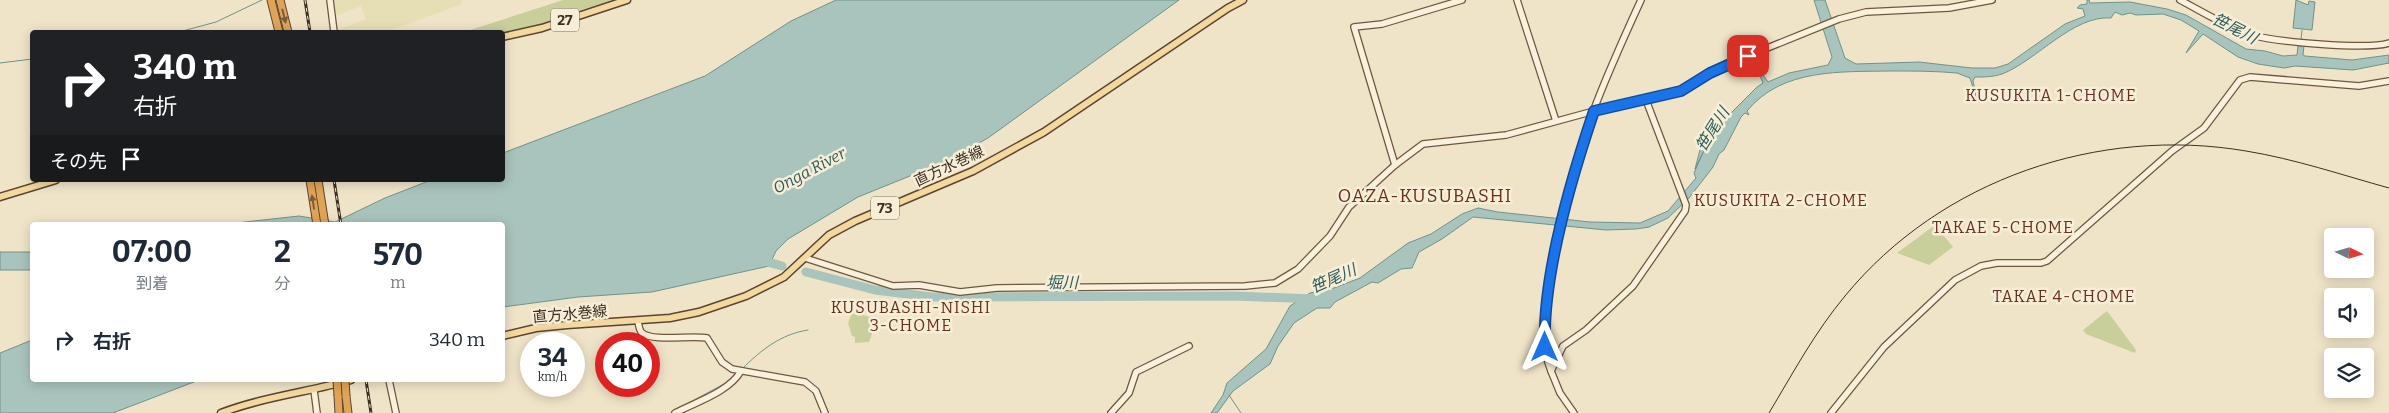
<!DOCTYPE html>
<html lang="ja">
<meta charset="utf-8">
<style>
:root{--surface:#fff;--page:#f2f2f3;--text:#1f2937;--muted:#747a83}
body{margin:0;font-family:Bitter,"Noto Sans JP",serif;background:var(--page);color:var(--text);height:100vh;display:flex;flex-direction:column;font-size:19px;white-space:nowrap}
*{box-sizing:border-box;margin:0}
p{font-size:16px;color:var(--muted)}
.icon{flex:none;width:28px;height:28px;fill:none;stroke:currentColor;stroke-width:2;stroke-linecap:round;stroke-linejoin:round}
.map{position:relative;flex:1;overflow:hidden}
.side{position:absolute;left:30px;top:222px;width:475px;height:160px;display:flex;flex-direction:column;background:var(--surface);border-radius:5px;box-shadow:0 2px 12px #0003}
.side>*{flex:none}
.guide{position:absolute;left:30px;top:30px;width:475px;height:152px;border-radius:5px;box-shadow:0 2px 12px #0003;background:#202124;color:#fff;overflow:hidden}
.needle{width:32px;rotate:95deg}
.tools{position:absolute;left:2324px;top:228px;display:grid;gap:10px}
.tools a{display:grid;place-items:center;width:50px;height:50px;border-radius:5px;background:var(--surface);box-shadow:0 2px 12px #0003;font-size:25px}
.speed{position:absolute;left:520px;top:332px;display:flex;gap:10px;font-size:25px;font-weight:700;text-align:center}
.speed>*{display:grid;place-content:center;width:65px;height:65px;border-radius:50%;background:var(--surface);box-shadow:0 2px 12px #0003;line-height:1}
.speed small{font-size:12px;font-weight:400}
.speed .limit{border:8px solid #d22;background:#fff;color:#111}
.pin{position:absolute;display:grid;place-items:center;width:42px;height:42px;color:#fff;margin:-21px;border-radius:10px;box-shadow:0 2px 8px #0006}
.me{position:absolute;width:55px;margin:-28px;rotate:0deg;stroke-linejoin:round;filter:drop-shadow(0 0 4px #0008)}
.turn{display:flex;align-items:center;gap:18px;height:105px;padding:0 20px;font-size:22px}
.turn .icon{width:65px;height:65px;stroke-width:2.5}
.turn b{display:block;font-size:35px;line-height:42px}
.then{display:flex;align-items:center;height:48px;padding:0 20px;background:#0003;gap:10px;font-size:19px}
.eta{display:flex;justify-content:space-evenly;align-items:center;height:85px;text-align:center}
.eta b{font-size:30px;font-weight:700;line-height:35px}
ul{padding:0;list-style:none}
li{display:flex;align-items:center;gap:15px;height:65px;padding:0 20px}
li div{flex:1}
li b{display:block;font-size:19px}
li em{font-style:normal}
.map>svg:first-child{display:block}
</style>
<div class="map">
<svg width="2389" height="413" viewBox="0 0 2389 413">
<rect width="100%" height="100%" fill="#f0e4c8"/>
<!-- farmland -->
<path fill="#e6deb5" d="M334,0H462V4L386,32H338V30L366,19L361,6L336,16Z"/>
<!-- green -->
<g fill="#c9cf9b">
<path d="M563,0H619L569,13L563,18L503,34L464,32Z"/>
<path d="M1935,225L1953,247L1929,265L1897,253Z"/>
<path d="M853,311L877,320L869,342L855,343V337L852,336L848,323Z"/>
<path d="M2107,311L2136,350L2135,353L2086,334L2083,330Z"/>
</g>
<!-- water -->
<g fill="#a9c4bc" stroke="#6f938a">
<path d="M836,0H1179L988,138L947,161L858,197L788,239L776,251L769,266L652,292L578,297L503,307L502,225H218L299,216L335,222L385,198L431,180H502L503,153L705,76L791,21Z"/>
<path d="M1814,0H1825L1845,58L1856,64L1919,62L1972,68H1995L2008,64L2065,24L2085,16L2083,9L2077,8L2080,5L2087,4V0H2089L2090,3L2130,2L2167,9L2186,15L2246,49L2265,51L2283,56L2297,55L2298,46H2304L2303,55L2305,56L2352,60L2389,55V63L2353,70L2295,66L2284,68L2258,64L2238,57L2203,34L2186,53L2199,31L2181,20L2163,14L2136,15L2130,13L2122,15L2115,12L2111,18C2073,15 2036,61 2002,74C1993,77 1984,77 1975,77L1973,81L1978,103L1970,78L1957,73C1934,71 1913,71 1891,71C1841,72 1782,68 1747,111L1749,115L1745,113L1741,117L1724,150L1719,154L1713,167L1689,198L1668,218L1649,227L1636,229L1606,230L1473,217L1442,239L1419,252L1412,268L1401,269L1378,283L1372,282L1335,302L1330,308H1317L1294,323L1278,346L1270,364L1233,391L1217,413H1211L1223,395L1227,383L1266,349L1290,306L1310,293L1334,288L1360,278L1408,243L1431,234L1462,214L1478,208L1498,212L1590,222L1640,223L1668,211L1696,178L1694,173L1705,148L1695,169L1702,142L1711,127L1727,117L1757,87L1763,83L1754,62L1768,82L1789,73L1828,65L1832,57Z"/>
<path d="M2296,0L2308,5L2309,1L2315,2L2312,30L2293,28Z"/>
<rect x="0" y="252" width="32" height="18"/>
<path d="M32,340V380H199L113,413H0V353Z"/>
</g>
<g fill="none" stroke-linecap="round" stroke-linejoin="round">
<!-- stream -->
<g stroke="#6f938a" stroke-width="1">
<path d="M179,32L216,22L262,0"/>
<path d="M2301,40L2302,30"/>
<path d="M0,63L32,59"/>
<path d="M742,369C761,350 781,334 808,330"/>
<path d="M1229,395L1241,413"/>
<path d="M681,407L724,384"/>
</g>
<!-- river -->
<g stroke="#a9c4bc" stroke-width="9">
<path d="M761,260L782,266"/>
<path d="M806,272L875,290L932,297L1235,296L1314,299"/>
</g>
<!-- secondary casing -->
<g stroke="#6f573f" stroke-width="8">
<g id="secondary">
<path d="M330,0L334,32"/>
<path d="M1517,0L1556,121"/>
<path d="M2180,0C2203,12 2228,28 2252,35C2276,42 2367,50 2389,43"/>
<path d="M1395,165L1354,27L1382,24L1462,0"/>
<path d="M805,258L893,286L919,285L960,292L997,288L1245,286L1275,283L1298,269L1330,236L1349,207L1395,165L1423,144L1506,135L1594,111L1681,91L1723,66L1839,19L1866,12L1949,8L1992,0"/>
<path d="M638,321C639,326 639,330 642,333C653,342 692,335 707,338L722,362L732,369L805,382L816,391L825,413"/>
<path d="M1551,371C1530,322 1561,225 1575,174C1581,154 1586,132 1593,112C1607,74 1624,37 1641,0"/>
<path d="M389,380L396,413"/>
<path d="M314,390L317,413"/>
<path d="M675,413C696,402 729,392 741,371"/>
<path d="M1111,413L1129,393L1136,372L1189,346"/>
<path d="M1574,413L1560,393L1551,371L1563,346L1586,330L1633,286L1685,211L1686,205L1646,100"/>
<path d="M1831,413L1884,347L1955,280L1981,266L1997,263H2041L2047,261L2172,151L2204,128L2240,80L2250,77L2359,86L2389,81"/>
</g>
</g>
<!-- primary casing -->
<g stroke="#5b4430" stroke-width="9">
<g id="primary">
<path d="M502,37L542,28L627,0"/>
<path d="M0,197L56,180"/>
<path d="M502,336L536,328L567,325L670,318L699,312L746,296L784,277L829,235L855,221L973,171L1044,132L1228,8L1243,0"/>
<path d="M221,413C263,397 308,392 351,380"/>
</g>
</g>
<!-- highway casing -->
<g stroke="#5b4430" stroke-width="9">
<g id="highway">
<path d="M271,0L279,32"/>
<path d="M280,0L288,32"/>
<path d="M310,180L317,225"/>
<path d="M318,180L325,225"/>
<path d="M338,396L339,413"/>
<path d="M346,396L348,413"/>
</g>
</g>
<!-- secondary -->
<use href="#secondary" stroke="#faf1dc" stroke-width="5.5"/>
<!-- primary -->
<use href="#primary" stroke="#f3d9a0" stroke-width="6"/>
<!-- highway -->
<use href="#highway" stroke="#e0a458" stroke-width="7"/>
<!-- tram -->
<path stroke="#3d2e20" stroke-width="1" d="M1769,413C1793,373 1815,332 1845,296C1941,179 2099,126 2246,151C2295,159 2342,175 2389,188"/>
<!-- rail casing -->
<g stroke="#3d2e20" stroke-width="3">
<g id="rail">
<path d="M305,0L310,32"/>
<path d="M334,180L341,225"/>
<path d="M366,380L371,413"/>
</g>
</g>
<!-- rail -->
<use href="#rail" stroke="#f7eed8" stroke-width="1" stroke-dasharray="4" stroke-linecap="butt"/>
<!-- highway-bridge casing -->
<g stroke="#5b4430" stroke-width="9" stroke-linecap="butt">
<g id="highway-bridge">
<path d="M337,380L338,396"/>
<path d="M345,380L346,396"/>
</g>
</g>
<!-- highway-bridge -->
<use href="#highway-bridge" stroke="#e0a458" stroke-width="7"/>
</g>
<!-- one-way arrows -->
<defs><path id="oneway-solid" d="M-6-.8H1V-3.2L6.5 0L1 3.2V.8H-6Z" transform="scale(1.25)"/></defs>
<g fill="#7e5d36">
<use href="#oneway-solid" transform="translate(284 16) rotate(76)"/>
<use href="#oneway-solid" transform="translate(313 202) rotate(-99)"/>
</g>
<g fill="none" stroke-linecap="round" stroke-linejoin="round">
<!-- route casing -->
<g stroke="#114b97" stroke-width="12">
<path id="route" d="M1545,347C1542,276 1571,179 1594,111L1681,91L1710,73L1748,56"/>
</g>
<!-- route -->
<use href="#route" stroke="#1a73e8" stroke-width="9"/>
</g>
<g text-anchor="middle" stroke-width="5" stroke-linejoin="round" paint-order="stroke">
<!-- shield labels -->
<g fill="#f7eed8" stroke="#756857" stroke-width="1">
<rect x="551" y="8.5" width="28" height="23" rx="4"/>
<rect x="871" y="196.5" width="28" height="23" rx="4"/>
</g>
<g font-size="14" font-weight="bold" fill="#3d2e20">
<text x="565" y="25">27</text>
<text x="885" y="213">73</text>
</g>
<!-- street labels -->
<g font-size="15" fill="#3d2e20" stroke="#f7eed8">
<text transform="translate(949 166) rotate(-25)" y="5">直方水巻線</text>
<text transform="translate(570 314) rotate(-5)" y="5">直方水巻線</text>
</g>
<!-- water labels -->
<g font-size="16" font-style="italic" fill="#2f5d5a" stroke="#f7eed8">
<text transform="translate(2235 28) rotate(27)" y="6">笹尾川</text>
<text transform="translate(1712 129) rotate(-58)" y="6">笹尾川</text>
<text transform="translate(809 170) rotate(-28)" y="6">Onga River</text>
<text transform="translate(1333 278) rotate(-24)" y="6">笹尾川</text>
<text x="1062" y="288">堀川</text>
</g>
<!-- neighbourhood labels -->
<g font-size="16" letter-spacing="1" fill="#6b2e1e" stroke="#f7eed8">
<text x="2051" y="101">KUSUKITA 1-CHOME</text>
<text x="1781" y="206">KUSUKITA 2-CHOME</text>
<text x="2003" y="233">TAKAE 5-CHOME</text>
<text x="2064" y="302">TAKAE 4-CHOME</text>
<text x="911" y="313">KUSUBASHI-NISHI<tspan x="911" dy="18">3-CHOME</tspan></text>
</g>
<!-- quarter labels -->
<g font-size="18" letter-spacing="1" fill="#6b2e1e" stroke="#f7eed8">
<text x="1425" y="202">OAZA-KUSUBASHI</text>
</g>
</g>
</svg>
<div class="tools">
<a><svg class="needle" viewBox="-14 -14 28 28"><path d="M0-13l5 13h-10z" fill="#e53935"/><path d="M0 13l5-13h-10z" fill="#747a83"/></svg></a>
<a><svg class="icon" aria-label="sound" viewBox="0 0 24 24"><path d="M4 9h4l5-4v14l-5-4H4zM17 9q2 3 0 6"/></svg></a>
<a><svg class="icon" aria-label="layers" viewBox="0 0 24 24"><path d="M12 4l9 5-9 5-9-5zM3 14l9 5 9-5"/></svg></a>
</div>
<div class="speed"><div>34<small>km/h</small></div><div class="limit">40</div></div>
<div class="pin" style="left:1748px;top:56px;background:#d93025"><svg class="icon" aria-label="arrive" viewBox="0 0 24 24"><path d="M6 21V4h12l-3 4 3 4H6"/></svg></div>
<svg class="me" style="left:1545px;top:347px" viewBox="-20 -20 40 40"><path d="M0-17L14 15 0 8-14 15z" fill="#1a73e8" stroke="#fff" stroke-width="4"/></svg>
<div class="guide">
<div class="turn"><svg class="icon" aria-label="right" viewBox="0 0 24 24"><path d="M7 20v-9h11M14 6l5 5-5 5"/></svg><div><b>340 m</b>右折</div></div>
<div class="then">その先<svg class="icon" aria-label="arrive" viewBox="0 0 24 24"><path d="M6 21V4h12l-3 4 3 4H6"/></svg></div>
</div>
<section class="side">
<div class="eta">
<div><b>07:00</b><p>到着</p></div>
<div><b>2</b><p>分</p></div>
<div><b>570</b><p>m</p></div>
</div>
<ul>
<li><svg class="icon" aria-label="right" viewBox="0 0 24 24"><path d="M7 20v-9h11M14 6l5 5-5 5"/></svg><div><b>右折</b></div><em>340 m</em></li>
</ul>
</section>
</div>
